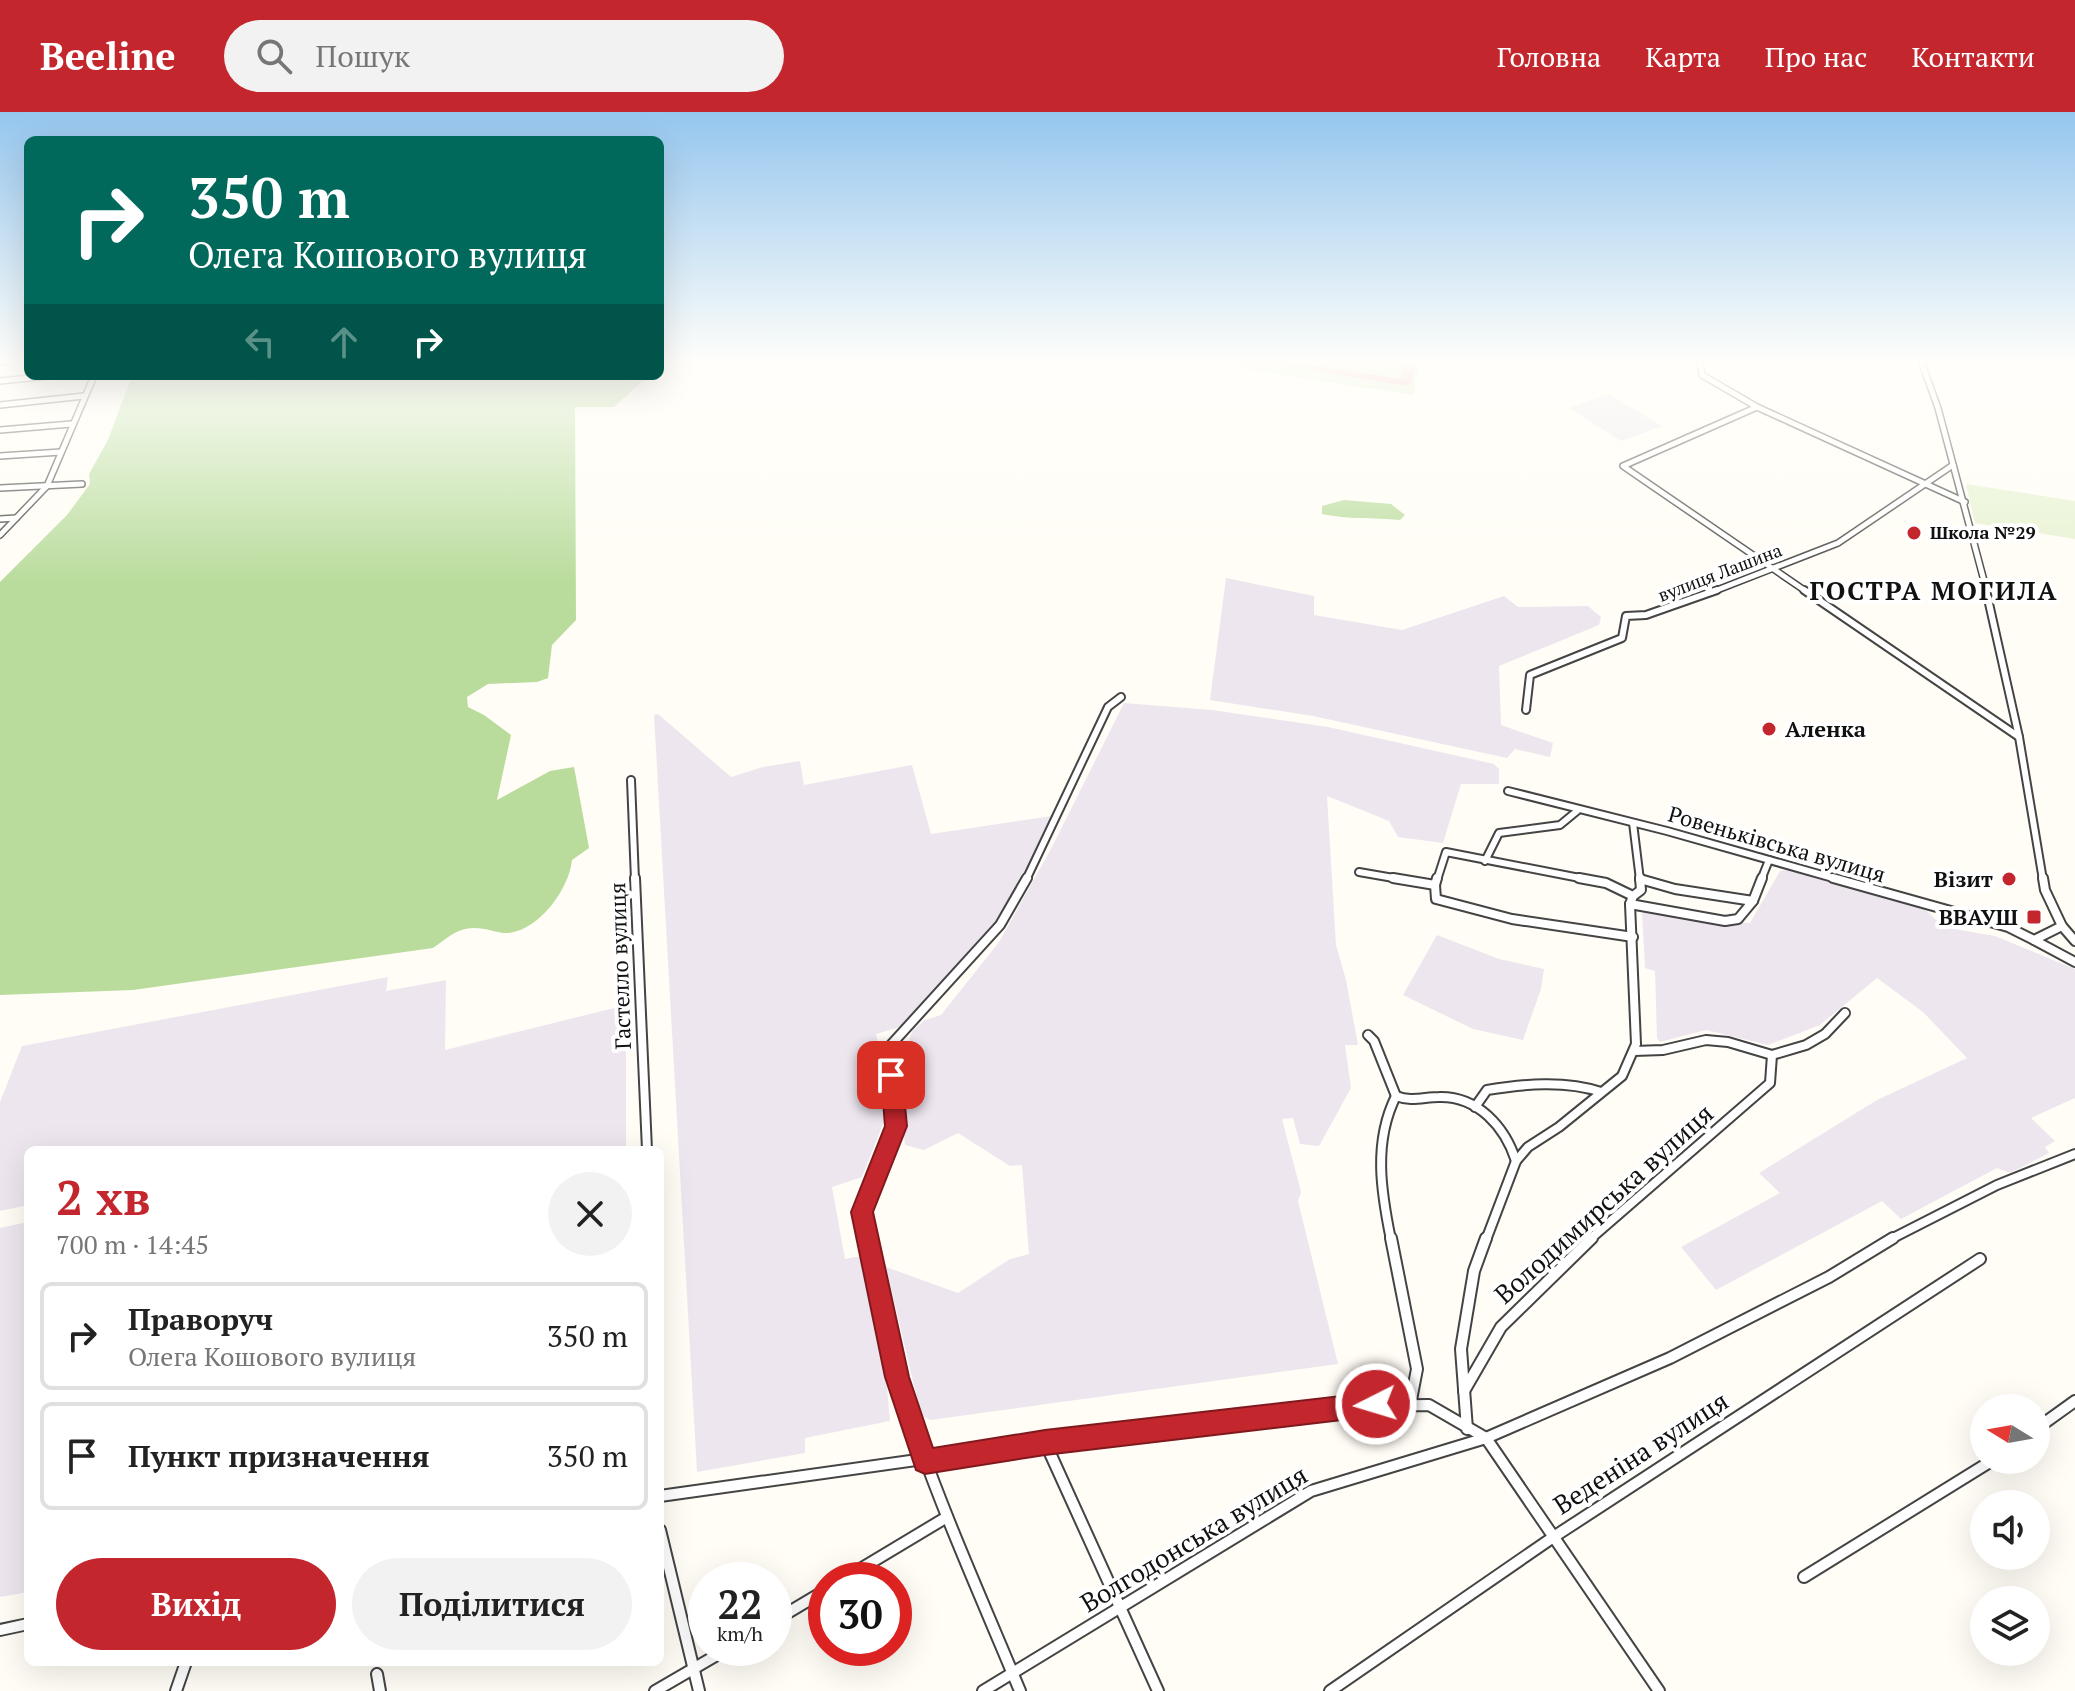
<!DOCTYPE html>
<html lang="uk">
<meta charset="utf-8">
<style>
:root{--surface:#fff;--page:#f2f2f2;--text:#222;--muted:#767676;--line:#e0e0e0;--accent:#c4262e}
body{margin:0;font-family:"PT Serif",serif;background:var(--page);color:var(--text);height:100vh;display:flex;flex-direction:column;font-size:30px;white-space:nowrap}
*{box-sizing:border-box;margin:0}
p{font-size:26px;color:var(--muted)}
.icon{flex:none;width:44px;height:44px;fill:none;stroke:currentColor;stroke-width:2;stroke-linecap:round;stroke-linejoin:round}
.map{position:relative;flex:1;overflow:hidden}
.sheet{position:absolute;left:24px;top:1034px;width:640px;height:520px;display:flex;flex-direction:column;background:var(--surface);border-radius:12px;box-shadow:0 8px 32px #0002}
.sheet>*{flex:none}
.banner{position:absolute;left:24px;top:24px;width:640px;height:244px;border-radius:12px;box-shadow:0 8px 32px #0002;background:#00695c;color:#fff;overflow:hidden}
.needle{width:52px;rotate:281deg}
.tools{position:absolute;left:1970px;top:1282px;display:grid;gap:16px}
.tools a{display:grid;place-items:center;width:80px;height:80px;border-radius:50%;background:var(--surface);box-shadow:0 8px 32px #0002;font-size:40px}
.speed{position:absolute;left:688px;top:1450px;display:flex;gap:16px;font-size:40px;font-weight:700;text-align:center}
.speed>*{display:grid;place-content:center;width:104px;height:104px;border-radius:50%;background:var(--surface);box-shadow:0 8px 32px #0002;line-height:1}
.speed small{font-size:20px;font-weight:400}
.speed .limit{border:12px solid #d22;background:#fff;color:#111}
.pin{position:absolute;display:grid;place-items:center;width:68px;height:68px;color:#fff;margin:-34px;border-radius:16px;box-shadow:0 4px 12px #0006}
.me{position:absolute;width:88px;margin:-44px;rotate:265deg;stroke-linejoin:round;filter:drop-shadow(0 0 6px #0008)}
.turn{display:flex;align-items:center;gap:28px;height:168px;padding:0 32px;font-size:36px}
.turn .icon{width:104px;height:104px;stroke-width:2.5}
.turn b{display:block;font-size:56px;line-height:68px}
.lanes{display:flex;align-items:center;height:76px;padding:0 32px;background:#0003;justify-content:center;gap:40px;direction:ltr}
.lanes .off{opacity:.35}
.round{display:grid;place-items:center;flex:none;width:84px;height:84px;border-radius:42px;background:var(--page)}
.summary{display:flex;align-items:center;justify-content:space-between;height:136px;padding:0 32px}
h1{font-size:48px;font-weight:600;line-height:60px;color:var(--accent)}
.button{display:flex;gap:16px;margin-top:auto;padding:16px 32px}
.button a{flex:1;height:92px;border-radius:48px;background:var(--accent);color:#fff;font-size:32px;font-weight:600;line-height:92px;text-align:center}
.button a+a{background:var(--page);color:var(--text)}
ul{padding:0;list-style:none}
li{display:flex;align-items:center;gap:24px;height:108px;margin:0 16px 12px;padding:0 16px;border:4px solid var(--line);border-radius:12px}
li div{flex:1}
li b{display:block;font-size:30px}
li em{font-style:normal}
header{display:flex;align-items:center;gap:48px;box-sizing:border-box;height:112px;padding:0 40px;background:var(--accent);color:#fff}
header strong{font-size:38px}
nav{display:flex;gap:44px;margin-inline-start:auto;font-size:28px}
.search{width:560px;height:72px;background:var(--page);display:flex;align-items:center;gap:20px;box-sizing:border-box;padding:0 28px;border-radius:44px;color:var(--muted);font-size:30px}
.map>svg:first-child{display:block}
</style>
<header>
<strong>Beeline</strong>
<div class="search"><svg class="icon" aria-label="search" viewBox="0 0 24 24"><circle cx="10" cy="10" r="6"/><path d="M15 15l6 6"/></svg>Пошук</div>
<nav><a>Головна</a><a>Карта</a><a>Про нас</a><a>Контакти</a></nav>
</header>
<div class="map">
<svg width="2075" height="1579" viewBox="0 0 2075 1579">
<rect width="100%" height="100%" fill="#fffdf5"/>
<!-- industrial -->
<g fill="#eee6ef">
<path d="M1608,282L1662,314L1621,329L1569,296Z"/>
<path d="M1226,466L1314,484V503L1402,518L1504,484L1518,495L1588,494L1601,505L1599,513L1499,554L1501,613L1553,631L1550,645L1515,637L1507,646L1313,604L1210,588Z"/>
<path d="M1124,591L1212,598L1328,615L1494,652L1499,657V672H1461L1443,731L1398,725L1389,709L1327,684L1336,833L1346,868L1358,933H1345L1351,976L1319,1034L1300,1032L1293,1006L1282,1007L1301,1080L1298,1089L1338,1252L930,1308L921,1303L886,1155L958,1181L1010,1147L1029,1142L1022,1053L1010,1054L958,1021L924,1038L905,1033L896,961L913,918L925,908L941,903L999,830L1052,735Z"/>
<path d="M658,602L731,665L763,655L800,649L804,673L912,653L931,722L1052,704L1014,785L997,811L900,915L876,922L890,994L862,1065L832,1075L845,1147L861,1144L887,1276L890,1309L805,1326V1341L697,1360L654,603Z"/>
<path d="M1788,758L1926,798L1943,815L1995,824L2075,857V986L2031,1006L2055,1029L2045,1035L2049,1041L2010,1061L1997,1056L1901,1107L1882,1089L1716,1178L1681,1135L1780,1081L1759,1061L1877,988L1967,946L1923,900L1877,866L1820,913L1768,933L1706,918L1660,930L1657,926L1655,859L1645,856L1642,800L1731,814L1736,810L1750,811L1780,759Z"/>
<path d="M1437,823L1499,847L1544,857L1541,877L1523,928L1473,917L1403,883Z"/>
<path d="M388,865L386,879L446,868L445,938L626,893V1038H28V1093L0,1099V990L22,934Z"/>
<path d="M28,1110V1480L0,1485V1116Z"/>
</g>
<!-- green -->
<path fill="#d5ebbd" d="M1195,249H1421L1413,283Z"/>
<!-- forest -->
<g fill="#b9dc9c">
<path d="M132,264H648L614,295H575L576,508L552,533L548,566L537,570L488,572L467,585L468,595L484,603L511,623L497,688L550,659L574,655L589,736L572,748C569,777 540,817 509,821C496,822 482,813 465,817C454,819 442,830 433,836L133,878L0,883V470L67,403L90,372L89,362L108,328Z"/>
<path d="M1344,388L1391,392L1405,403L1400,408C1373,405 1348,408 1322,402V394Z"/>
</g>
<!-- pitch -->
<path fill="#e6f2cf" d="M1966,372L2075,389V427L1975,411Z"/>
<g fill="none" stroke-linecap="round" stroke-linejoin="round">
<!-- taxiway -->
<path fill="#e29292" fill-rule="evenodd" d="M1255,249H1286L1401,267L1405,249H1417L1412,271L1406,274Z"/>
<!-- minor-far3 casing -->
<g stroke="#444" stroke-width="8">
<g id="minor-far3">
<path d="M1700,249L1702,263L1757,295L1965,390"/>
<path d="M1921,249L1938,296L1987,480"/>
<path d="M0,250L9,249"/>
<path d="M0,269L49,264"/>
<path d="M0,293L84,284"/>
<path d="M1757,295L1623,354L1807,480"/>
<path d="M0,318L71,312"/>
<path d="M0,344L61,340"/>
<path d="M0,376L82,372"/>
<path d="M0,407L16,406"/>
<path d="M0,423L47,374L94,264"/>
<path d="M1712,480L1838,431L1953,353"/>
</g>
</g>
<!-- minor-far2 casing -->
<g stroke="#444" stroke-width="10">
<g id="minor-far2">
<path d="M1804,478L2019,625"/>
<path d="M1986,478L2019,625L2043,768"/>
<path d="M1526,598L1530,563L1622,526L1626,504L1646,503L1717,478"/>
<path d="M631,668L635,768"/>
<path d="M1508,679L1667,719L1840,768"/>
<path d="M1633,711L1640,768"/>
<path d="M1485,749L1499,721L1560,713L1577,699"/>
<path d="M1359,760L1405,768"/>
<path d="M1640,767L1643,768"/>
<path d="M1026,768L1108,595L1121,585"/>
<path d="M1437,768L1446,740L1590,768"/>
<path d="M1761,768L1769,748"/>
</g>
</g>
<!-- minor-far1 casing -->
<g stroke="#444" stroke-width="12">
<g id="minor-far1">
<path d="M635,766L647,1038"/>
<path d="M1393,766L1435,773L1436,787L1512,807L1633,825"/>
<path d="M1579,766L1606,771L1633,784L1641,778L1640,766"/>
<path d="M1833,766L2008,815L2034,828"/>
<path d="M2043,766L2045,778L2062,814"/>
<path d="M1640,767L1675,777L1753,789"/>
<path d="M1435,773L1437,766"/>
<path d="M1630,792L1725,809L1738,807L1753,789L1762,766"/>
<path d="M2075,829L2062,814L2034,828L2075,850"/>
<path d="M1368,923L1374,929L1396,984"/>
<path d="M1634,939L1663,938L1706,928L1728,930L1772,943L1806,933L1825,922L1845,901"/>
<path d="M1475,995L1487,978C1524,972 1565,968 1601,980"/>
<path d="M866,1128L862,1100L896,1014L889,935L1000,813L1027,766"/>
<path d="M1391,1128C1381,1079 1373,1030 1396,984C1411,990 1424,985 1439,985C1478,984 1505,1015 1516,1049"/>
<path d="M1486,1128L1516,1049L1528,1035L1559,1015L1622,964L1636,932L1630,792L1633,784"/>
<path d="M1589,1128L1770,971L1772,943"/>
<path d="M1889,1128L1997,1073L2075,1042"/>
</g>
</g>
<!-- minor casing -->
<g stroke="#444" stroke-width="14">
<g id="minor">
<path d="M866,1126C889,1285 959,1432 1020,1579"/>
<path d="M1391,1126L1417,1257L1410,1293"/>
<path d="M1464,1279L1501,1215L1592,1126"/>
<path d="M1467,1317L1461,1237L1474,1159L1486,1126"/>
<path d="M2036,1317L2075,1289"/>
<path d="M1045,1330L1158,1579"/>
<path d="M660,1384L1045,1330L1347,1294L1429,1293L1486,1326L1659,1579"/>
<path d="M660,1418L699,1579"/>
<path d="M1804,1465L1993,1348"/>
<path d="M842,1468L947,1405"/>
<path d="M774,1509L826,1478"/>
<path d="M0,1518L28,1512"/>
<path d="M377,1562L380,1579"/>
<path d="M176,1579L186,1550"/>
<path d="M655,1579L729,1536"/>
<path d="M983,1579L1311,1379L1486,1326L1670,1246L1829,1165L1893,1126"/>
<path d="M1330,1579L1552,1426L1980,1147"/>
</g>
</g>
<!-- minor-far3 -->
<use href="#minor-far3" stroke="#fff" stroke-width="5"/>
<!-- minor-far2 -->
<use href="#minor-far2" stroke="#fff" stroke-width="6"/>
<!-- minor-far1 -->
<use href="#minor-far1" stroke="#fff" stroke-width="8"/>
<!-- minor -->
<use href="#minor" stroke="#fff" stroke-width="10"/>
</g>
<!-- sky -->
<linearGradient id="sky" x2="0" y2="1"><stop stop-color="#95c6ee"/><stop offset="0.53" stop-color="#fffefa"/><stop offset="1" stop-color="#fffefa" stop-opacity="0"/></linearGradient>
<rect width="2075" height="471" fill="url(#sky)"/>
<!-- route -->
<path fill="#c4262e" stroke="#7f191e" stroke-width="2" d="M891,954L899,957L902,963L907,1014L873,1100L909,1265L933,1336L1045,1318L1376,1280L1385,1284L1388,1292L1385,1301L1376,1304L1045,1343L925,1362L916,1358L885,1265L851,1100L885,1014L881,963L884,957Z"/>
<!-- markers -->
<g fill="#c4262e" stroke="#fff" stroke-width="3">
<circle cx="1914" cy="421" r="8"/>
<circle cx="1769" cy="617" r="8"/>
<circle cx="2009" cy="767" r="8"/>
<rect x="2026" y="797" width="16" height="16" rx="4"/>
</g>
<g text-anchor="middle" stroke-width="8" stroke-linejoin="round" paint-order="stroke">
<!-- far-poi labels -->
<g font-size="18" font-weight="bold" fill="#111" stroke="#fff" text-anchor="start">
<text x="1930" y="427">Школа №29</text>
</g>
<!-- far-street labels -->
<g font-size="18" fill="#111" stroke="#fff">
<text transform="translate(1720 461) rotate(-21)" y="6">вулиця Лашина</text>
</g>
<!-- poi labels -->
<g font-size="22" font-weight="bold" fill="#111" stroke="#fff" text-anchor="end">
<text x="1785" y="625" text-anchor="start">Аленка</text>
<text x="1993" y="775">Візит</text>
<text x="2018" y="813">ВВАУШ</text>
</g>
<!-- street labels -->
<g font-size="22" fill="#111" stroke="#fff">
<text transform="translate(1777 732) rotate(16)" y="8">Ровеньківська вулиця</text>
<text transform="translate(620 854) rotate(-92)" y="8">Гастелло вулиця</text>
</g>
<!-- far-district labels -->
<g font-size="26" font-weight="bold" letter-spacing="2" fill="#111" stroke="#fff">
<text x="1934" y="488">ГОСТРА МОГИЛА</text>
</g>
<!-- near-street labels -->
<g font-size="26" fill="#111" stroke="#fff">
<text transform="translate(1604 1092) rotate(-42)" y="9">Володимирська вулиця</text>
<text transform="translate(1641 1341) rotate(-33)" y="9">Веденіна вулиця</text>
<text transform="translate(1194 1427) rotate(-31)" y="9">Волгодонська вулиця</text>
</g>
</g>
</svg>
<div class="tools">
<a><svg class="needle" viewBox="-14 -14 28 28"><path d="M0-13l5 13h-10z" fill="#e53935"/><path d="M0 13l5-13h-10z" fill="#767676"/></svg></a>
<a><svg class="icon" aria-label="sound" viewBox="0 0 24 24"><path d="M4 9h4l5-4v14l-5-4H4zM17 9q2 3 0 6"/></svg></a>
<a><svg class="icon" aria-label="layers" viewBox="0 0 24 24"><path d="M12 4l9 5-9 5-9-5zM3 14l9 5 9-5"/></svg></a>
</div>
<div class="speed"><div>22<small>km/h</small></div><div class="limit">30</div></div>
<div class="pin" style="left:891px;top:963px;background:#d93025"><svg class="icon" aria-label="arrive" viewBox="0 0 24 24"><path d="M6 21V4h12l-3 4 3 4H6"/></svg></div>
<svg class="me" style="left:1376px;top:1292px" viewBox="-20 -20 40 40"><circle r="17" fill="#c4262e" stroke="#fff" stroke-width="3"/><path d="M0-11L8 9 0 5-8 9z" fill="#fff"/></svg>
<div class="banner">
<div class="turn"><svg class="icon" aria-label="right" viewBox="0 0 24 24"><path d="M7 20v-9h11M14 6l5 5-5 5"/></svg><div><b>350 m</b>Олега Кошового вулиця</div></div>
<div class="lanes"><svg class="icon off" aria-label="left" viewBox="0 0 24 24"><path d="M17 20v-9H6M10 6l-5 5 5 5"/></svg><svg class="icon off" aria-label="ahead" viewBox="0 0 24 24"><path d="M12 20V5M6 11l6-6 6 6"/></svg><svg class="icon" aria-label="right" viewBox="0 0 24 24"><path d="M7 20v-9h11M14 6l5 5-5 5"/></svg></div>
</div>
<section class="sheet">
<div class="summary"><div><h1>2 хв</h1><p>700 m · 14:45</p></div><a class="round"><svg class="icon" aria-label="close" viewBox="0 0 24 24"><path d="M6 6l12 12M18 6L6 18"/></svg></a></div>
<ul>
<li><svg class="icon" aria-label="right" viewBox="0 0 24 24"><path d="M7 20v-9h11M14 6l5 5-5 5"/></svg><div><b>Праворуч</b><p>Олега Кошового вулиця</p></div><em>350 m</em></li>
<li><svg class="icon" aria-label="arrive" viewBox="0 0 24 24"><path d="M6 21V4h12l-3 4 3 4H6"/></svg><div><b>Пункт призначення</b></div><em>350 m</em></li>
</ul>
<div class="button"><a>Вихід</a><a>Поділитися</a></div>
</section>
</div>
